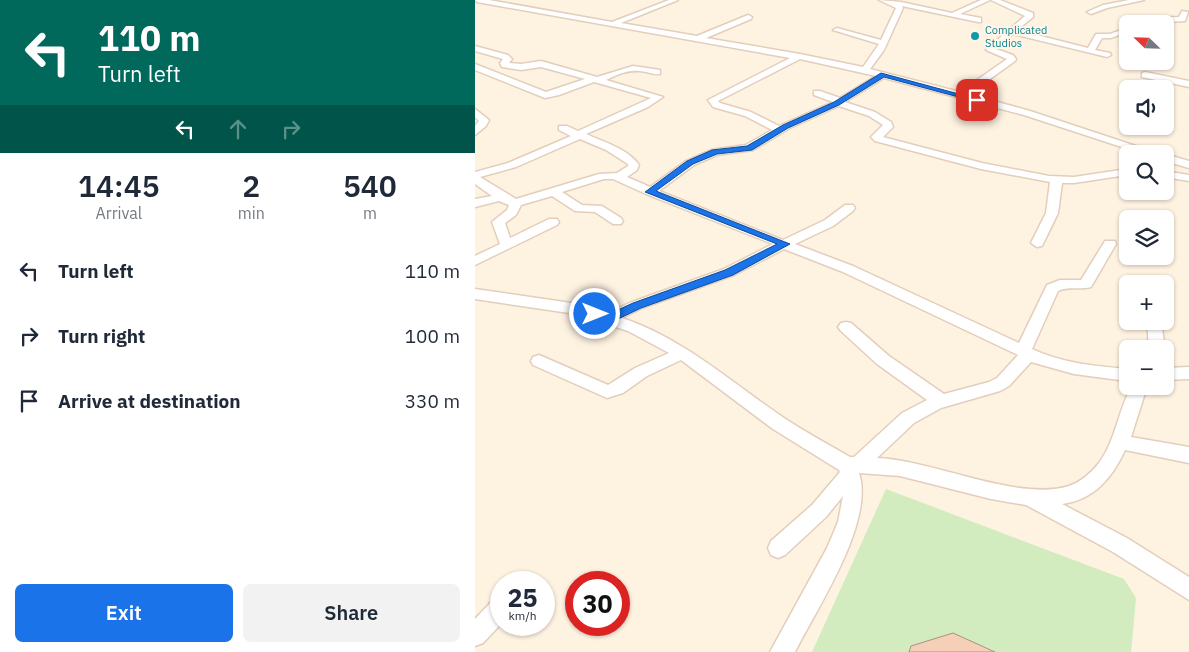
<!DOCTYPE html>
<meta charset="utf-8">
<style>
:root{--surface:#fff;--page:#f2f2f3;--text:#1f2937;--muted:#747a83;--accent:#1a73e8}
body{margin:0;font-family:"IBM Plex Sans",sans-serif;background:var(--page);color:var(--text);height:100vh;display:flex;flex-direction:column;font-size:19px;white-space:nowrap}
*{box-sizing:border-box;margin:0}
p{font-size:16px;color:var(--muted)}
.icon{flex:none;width:28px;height:28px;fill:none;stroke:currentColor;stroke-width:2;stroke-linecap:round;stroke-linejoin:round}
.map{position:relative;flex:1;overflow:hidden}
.sheet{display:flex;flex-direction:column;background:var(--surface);width:475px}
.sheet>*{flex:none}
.top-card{background:#00695c;color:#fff;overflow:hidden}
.needle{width:32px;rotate:293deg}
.controls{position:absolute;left:644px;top:15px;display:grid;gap:10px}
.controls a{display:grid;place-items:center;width:55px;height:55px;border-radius:8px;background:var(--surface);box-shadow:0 1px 4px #0004;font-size:25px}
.speed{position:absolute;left:15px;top:571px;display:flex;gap:10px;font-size:25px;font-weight:700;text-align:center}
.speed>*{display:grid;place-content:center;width:65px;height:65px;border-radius:50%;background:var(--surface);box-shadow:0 1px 4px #0004;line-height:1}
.speed small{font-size:12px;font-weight:400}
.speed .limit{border:8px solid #d22;background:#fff;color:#111}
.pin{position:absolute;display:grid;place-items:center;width:42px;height:42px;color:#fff;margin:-21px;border-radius:10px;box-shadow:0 2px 8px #0006}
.me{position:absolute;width:55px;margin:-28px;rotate:90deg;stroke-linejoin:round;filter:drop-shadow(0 0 4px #0008)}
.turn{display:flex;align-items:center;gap:18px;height:105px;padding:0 15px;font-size:22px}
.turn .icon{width:65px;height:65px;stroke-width:2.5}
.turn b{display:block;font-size:35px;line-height:42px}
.lanes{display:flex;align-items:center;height:48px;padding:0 15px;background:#0003;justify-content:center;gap:25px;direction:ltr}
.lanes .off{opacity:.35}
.eta{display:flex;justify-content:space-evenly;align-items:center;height:85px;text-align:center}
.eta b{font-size:30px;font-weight:600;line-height:35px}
.action{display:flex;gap:10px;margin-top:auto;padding:10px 15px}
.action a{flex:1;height:58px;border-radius:8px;background:var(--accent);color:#fff;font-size:20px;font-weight:600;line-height:58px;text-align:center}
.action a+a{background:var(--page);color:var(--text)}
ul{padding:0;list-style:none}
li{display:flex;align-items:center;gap:15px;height:65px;padding:0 15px}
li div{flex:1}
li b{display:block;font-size:19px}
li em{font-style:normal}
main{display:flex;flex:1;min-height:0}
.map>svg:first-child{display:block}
</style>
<main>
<section class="sheet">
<div class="top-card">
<div class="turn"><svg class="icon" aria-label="left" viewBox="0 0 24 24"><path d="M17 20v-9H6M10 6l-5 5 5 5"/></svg><div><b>110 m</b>Turn left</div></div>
<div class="lanes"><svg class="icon" aria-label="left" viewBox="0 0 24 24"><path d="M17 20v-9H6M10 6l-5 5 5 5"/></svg><svg class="icon off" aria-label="ahead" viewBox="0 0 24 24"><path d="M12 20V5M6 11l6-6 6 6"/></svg><svg class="icon off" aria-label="right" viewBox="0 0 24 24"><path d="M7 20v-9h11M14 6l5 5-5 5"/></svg></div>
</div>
<div class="eta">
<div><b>14:45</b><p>Arrival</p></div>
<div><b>2</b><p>min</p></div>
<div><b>540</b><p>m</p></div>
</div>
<ul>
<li><svg class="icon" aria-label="left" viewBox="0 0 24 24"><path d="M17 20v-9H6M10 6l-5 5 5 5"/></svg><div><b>Turn left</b></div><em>110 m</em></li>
<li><svg class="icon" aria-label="right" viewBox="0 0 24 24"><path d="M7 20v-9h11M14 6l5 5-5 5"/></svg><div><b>Turn right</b></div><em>100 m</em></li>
<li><svg class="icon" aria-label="arrive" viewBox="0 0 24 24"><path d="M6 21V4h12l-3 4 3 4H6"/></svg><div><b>Arrive at destination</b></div><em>330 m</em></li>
</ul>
<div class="action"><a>Exit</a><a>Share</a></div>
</section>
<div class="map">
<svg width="714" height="652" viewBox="0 0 714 652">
<rect width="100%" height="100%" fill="#fef2e1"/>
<!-- green -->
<path fill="#d2ecbf" d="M411,489L649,579L661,598L656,652H337Z"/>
<!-- building -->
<path fill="#f5cfb7" stroke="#ac9180" d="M478,633L520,652H434L436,646Z"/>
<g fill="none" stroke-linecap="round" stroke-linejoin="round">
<!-- minor casing -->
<g stroke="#e3cebc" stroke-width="3">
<g id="minor">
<path d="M0,0H14L137,22L194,0H203L146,23L222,36L273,15L277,17L276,19L231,38L325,54L388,67L404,44L358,30L362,28L406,40L421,8L404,0L426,2L477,13L506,0H515L485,14L506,18V22H503L427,6L428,8L409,50L395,69L485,92L532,59L511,50L550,16L516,0H525L558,13V17L542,30L613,48L621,34H635L652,28V32L636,38H627L620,50L635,53L636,55L632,57L538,34L521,49L538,55L541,59L540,61L494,94L555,111L685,154H668L549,115L409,78L370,102L400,112L416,122L418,127L408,137L507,163L574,176L599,177L652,169V175L599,183H587L583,213L567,246L562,247L556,243L571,213L575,182L506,169L400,141L396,137L408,125L394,116L364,106L315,128L278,150L242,155L219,165L184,191L308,240L350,220L370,205H378L380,208L378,211L358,226L320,244L378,266L544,343L572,285L585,280H606L630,241H640L641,244L616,287C605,290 592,286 583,291L557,349C587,363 619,366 652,369V381L599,374L556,362L534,386L525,391L466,408L439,423L402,458C458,460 543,502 594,486C606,482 616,473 624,463C641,440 643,410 657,386H674L670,393L656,437L714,447V463L650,450C637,478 619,500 587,504L652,538L714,577V600L638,552L551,505L516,499L425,476L384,473C400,522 342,608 320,652H295L352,548L363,522L368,496L351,517L310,555L303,558L296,555L293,548L296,541L337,505L365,472L364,470L298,429L206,360L172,376L148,393L132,398L58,365L56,361L58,357L64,355L133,385L160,368L194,353L153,331L101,314L0,299V289L103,304L132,313L157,302L249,269L298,244L171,194L138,179H129L87,192L107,205L127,206L146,218L148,221L146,224H138L120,212L100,211L77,196L46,205L41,215L30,223L35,238L74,219H82L84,222L82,225L0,265V256L25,244L17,222L32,210L34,205L24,201L0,207V199L17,196L0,184V172L33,163L96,136L84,130V126H92L103,131L176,98L119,82L84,95L70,98L0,70V64L71,92L110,79L66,67L46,70L27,67L25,63L28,59L0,51V46L33,55L37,59L34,63L46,64L66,61L122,77L158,66L185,70V74C178,75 171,71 164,71C152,70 142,75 131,80L188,97L173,107L111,134C129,142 153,149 164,165L162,170L152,177L175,187L211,161L236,150L271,145L297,130L270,116L238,107L233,100L315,58L2,2ZM325,59L401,76L365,98L345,91H339V95L358,102L304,126L276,112L245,103L243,101ZM105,139L131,150L153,164V166L142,173L124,174L41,199L5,177L41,167ZM309,249L368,272L543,355L522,378L514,382L469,394L414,356L376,323L371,322L366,323L363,327L366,331L402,364L452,400L427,413L379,457H375C353,444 330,432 309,418C257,383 208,338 147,318L167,308L259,275Z"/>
<path d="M654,0H669L632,8L616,14L612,12L628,5Z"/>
<path d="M707,11L713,12L710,21L660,24L673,18L704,17Z"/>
<path d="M670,72L714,81V87L667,77V73Z"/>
<path d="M0,109L14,120L11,126L0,135V126L4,121L0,117Z"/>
<path d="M690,154L714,161V168L690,161Z"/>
<path d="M690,171L714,175V181L690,177Z"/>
<path d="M672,321H686L690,349H674Z"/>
<path d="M714,367V379L690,380V368Z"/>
<path d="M26,597V624L8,643L0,646V619L18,600Z"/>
</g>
</g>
<!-- minor -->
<use href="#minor" fill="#fff" fill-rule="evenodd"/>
</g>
<!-- route -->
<path fill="#1a73e8" stroke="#114b97" d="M406,73L506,100L502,102L409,77L364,105L313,128L277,150L242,154L218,164L181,191L315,244L258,275L166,308L139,321L135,322L116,317L115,314L116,311L120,310L134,314L158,303L250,270L302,244L170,192L212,161L237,150L272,146L308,125L359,102Z"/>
<!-- markers -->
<circle fill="#0f9aa8" stroke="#fff6e9" stroke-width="2" cx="500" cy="36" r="5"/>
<g text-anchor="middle" stroke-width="4" stroke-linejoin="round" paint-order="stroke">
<!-- far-culture labels -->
<g font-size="11" fill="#0d838f" stroke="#fff6e9" text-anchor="start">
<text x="510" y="34">Complicated<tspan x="510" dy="13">Studios</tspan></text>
</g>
</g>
</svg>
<div class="controls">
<a><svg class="needle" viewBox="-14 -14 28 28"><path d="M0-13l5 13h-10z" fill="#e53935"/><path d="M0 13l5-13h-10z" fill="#747a83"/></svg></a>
<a><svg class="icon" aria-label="sound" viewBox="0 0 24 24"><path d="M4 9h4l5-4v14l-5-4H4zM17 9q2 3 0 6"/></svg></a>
<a><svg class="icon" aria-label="search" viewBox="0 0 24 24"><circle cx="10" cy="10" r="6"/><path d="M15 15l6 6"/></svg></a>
<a><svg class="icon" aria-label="layers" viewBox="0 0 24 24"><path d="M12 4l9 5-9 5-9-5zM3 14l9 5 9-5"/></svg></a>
<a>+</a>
<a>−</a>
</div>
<div class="speed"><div>25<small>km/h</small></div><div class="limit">30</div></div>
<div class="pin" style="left:502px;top:100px;background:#d93025"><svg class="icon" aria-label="arrive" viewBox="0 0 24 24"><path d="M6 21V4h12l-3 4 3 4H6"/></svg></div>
<svg class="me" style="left:120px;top:314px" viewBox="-20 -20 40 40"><circle r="17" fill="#1a73e8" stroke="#fff" stroke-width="3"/><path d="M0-11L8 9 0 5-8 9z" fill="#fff"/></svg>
</div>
</main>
